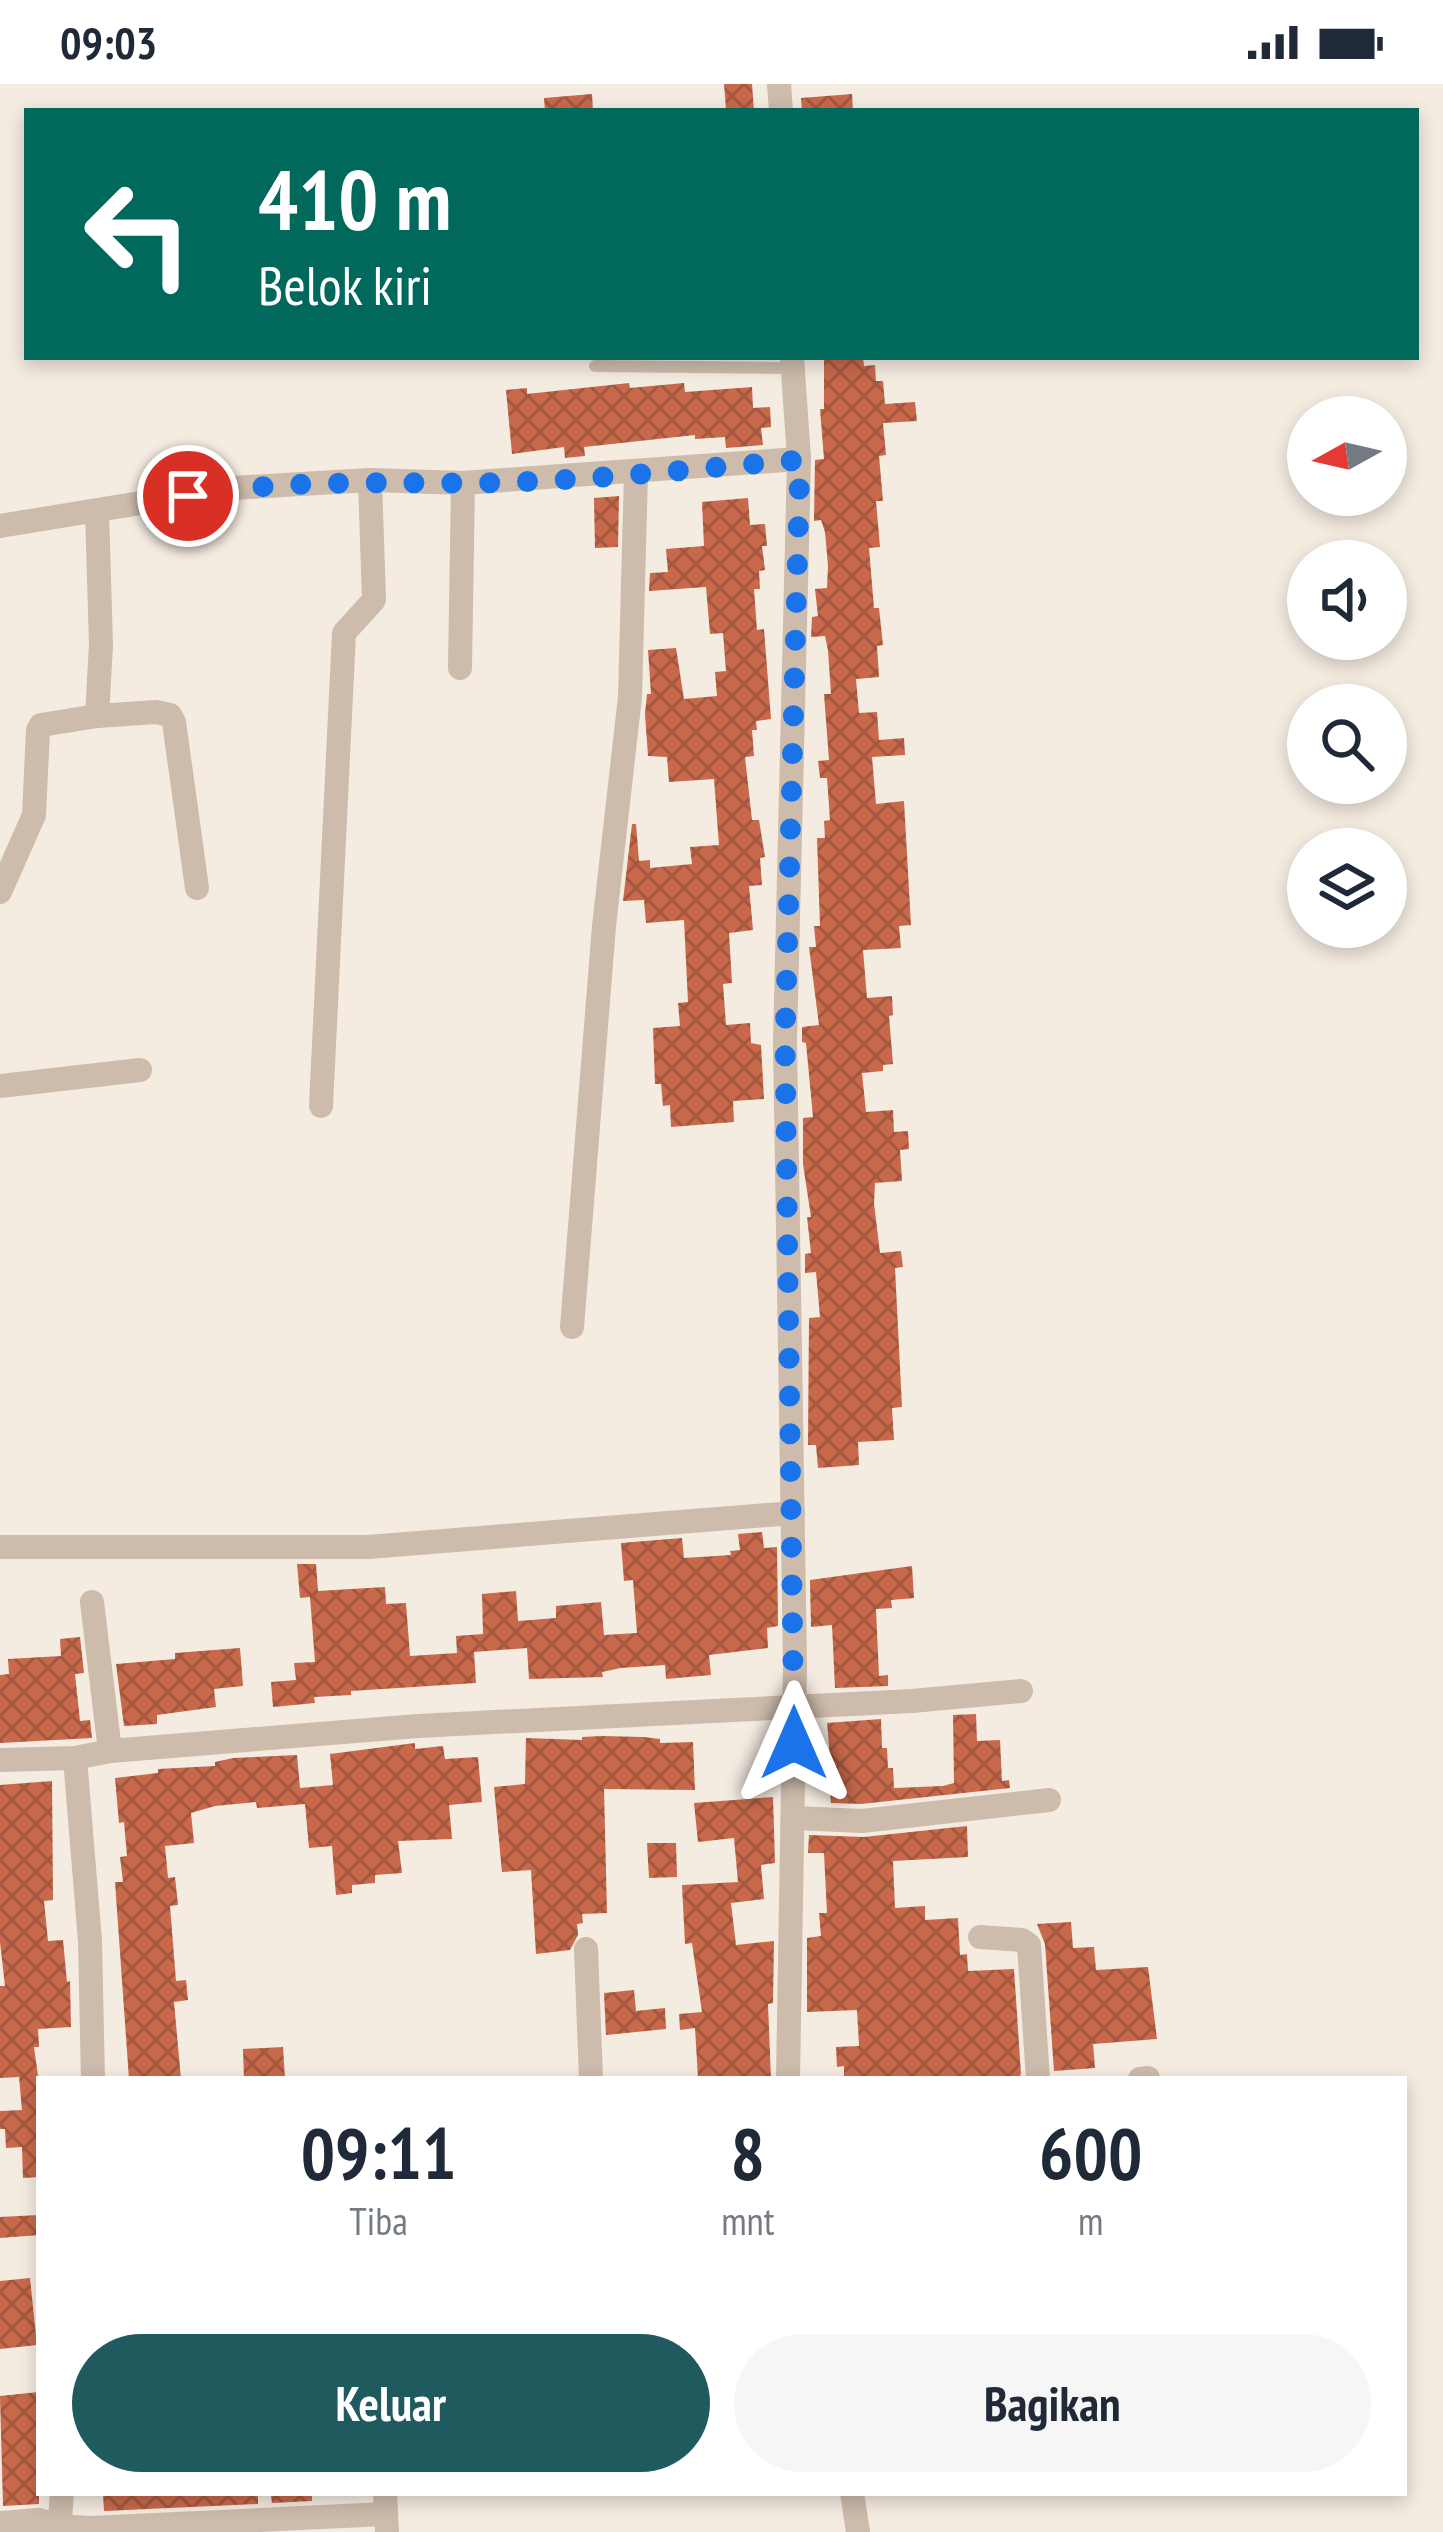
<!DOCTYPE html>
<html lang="id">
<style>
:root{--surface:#fff;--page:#f6f6f7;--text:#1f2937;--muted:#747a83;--accent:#1f5a5e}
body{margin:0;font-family:"PT Sans Narrow",sans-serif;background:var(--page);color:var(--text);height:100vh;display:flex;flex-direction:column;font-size:45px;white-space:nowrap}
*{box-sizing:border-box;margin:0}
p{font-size:39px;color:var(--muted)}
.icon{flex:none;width:66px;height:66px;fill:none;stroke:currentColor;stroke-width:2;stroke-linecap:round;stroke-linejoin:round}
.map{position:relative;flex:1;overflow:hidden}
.panel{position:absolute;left:36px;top:1992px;width:1371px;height:420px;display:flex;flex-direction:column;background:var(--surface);border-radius:0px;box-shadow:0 6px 18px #0003}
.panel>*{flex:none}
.top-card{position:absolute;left:24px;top:24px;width:1395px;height:252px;border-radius:0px;box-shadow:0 6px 18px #0003;background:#00695c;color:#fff;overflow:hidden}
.needle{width:78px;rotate:262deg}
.tools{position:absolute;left:1287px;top:312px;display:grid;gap:24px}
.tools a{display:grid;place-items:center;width:120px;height:120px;border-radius:50%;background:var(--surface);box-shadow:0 6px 18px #0003;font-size:60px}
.pin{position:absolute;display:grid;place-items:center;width:102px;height:102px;color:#fff;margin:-51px;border:6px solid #fff;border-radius:50%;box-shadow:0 3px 12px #0007}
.me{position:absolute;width:132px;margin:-66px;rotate:0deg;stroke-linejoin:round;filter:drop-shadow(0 0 9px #0008)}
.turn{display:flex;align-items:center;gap:42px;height:252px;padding:0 36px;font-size:54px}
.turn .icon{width:156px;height:156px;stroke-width:2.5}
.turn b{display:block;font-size:84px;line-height:102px}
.eta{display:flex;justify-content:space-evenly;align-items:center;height:204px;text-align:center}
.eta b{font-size:72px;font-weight:700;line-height:84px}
.button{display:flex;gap:24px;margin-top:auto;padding:24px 36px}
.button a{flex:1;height:138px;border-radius:72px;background:var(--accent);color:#fff;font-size:48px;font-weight:700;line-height:138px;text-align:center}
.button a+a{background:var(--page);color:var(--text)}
.status{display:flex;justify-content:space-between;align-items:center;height:84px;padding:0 60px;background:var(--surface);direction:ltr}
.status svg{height:33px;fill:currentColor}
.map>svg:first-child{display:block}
</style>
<div class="status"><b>09:03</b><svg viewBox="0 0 49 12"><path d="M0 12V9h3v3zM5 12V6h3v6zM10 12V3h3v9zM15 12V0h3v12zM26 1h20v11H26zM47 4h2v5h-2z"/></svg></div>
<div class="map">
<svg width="1443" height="2448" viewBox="0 0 1443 2448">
<defs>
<pattern id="building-cross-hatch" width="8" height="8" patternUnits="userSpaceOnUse" patternTransform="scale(3)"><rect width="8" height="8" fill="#c8694b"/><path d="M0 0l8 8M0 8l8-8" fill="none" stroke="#a4573f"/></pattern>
</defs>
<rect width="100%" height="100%" fill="#f4ebe1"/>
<!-- building -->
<g fill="url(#building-cross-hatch)">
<path d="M724,0H752L754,27L726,25Z"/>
<path d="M592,10L593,27H545L544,14Z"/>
<path d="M852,10L853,27H802L801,14Z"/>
<path d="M824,273H863L864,282L875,281L876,297H883L885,320L915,318L917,337L883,339L886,371L879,372L883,417H876L880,463L869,464L874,524H879L883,561L877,562L879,593L856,595L859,629L877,628L879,656L904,654L905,671L872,673L876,720L904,717L911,841L899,842L901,864L863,866L867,914L892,912L893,931L889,932L893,980L883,981V987L862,989L866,1028L893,1026L894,1048L908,1047L909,1065L900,1066L902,1097L875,1099L874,1119L880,1169L901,1167L903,1183L895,1184L902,1323L892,1324L894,1356L858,1358L859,1381L818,1384L816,1361H808V1357L809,1234L820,1233L816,1188L805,1189V1170L811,1169L807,1133H811L803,1080V1034L813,1033L806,959L802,958V943L819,941L809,863H816L814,842H820L817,754H825L824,737L830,736L827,694H820L818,677L829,676L824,610H831L828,566L825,552L811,553L812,533L818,532L815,505L827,504L828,482L825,448L821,436L814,437L815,376L824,375L820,325H824Z"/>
<path d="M629,299L630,304L684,299L685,308L752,303L753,324L770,323L771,343L761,344L763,361L726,364L725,353L695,355V351L584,363L585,372L565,374L564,363L512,370L506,306L527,304V310Z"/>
<path d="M619,412L618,463L595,464L594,414Z"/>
<path d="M748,414L750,441L765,440L767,462H762L765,486L759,487L760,505H754L757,546L764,545L771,635L756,637L757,646H752L754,672L745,673L752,736H759L765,773L760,774L762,801L749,802L753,846L729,849L732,899L723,900L726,941L750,939L751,959L761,961L764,1015L733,1017L734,1038L671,1043L670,1021L663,1022L661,1000H655L653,944L680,942L678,919L688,918L684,836L646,839L644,816L623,817L632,740H636L639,777L650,776V784L692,780L690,763L719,761L714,695L669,698L667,673L648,672L645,630L647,610H651L648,566L676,564L684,615L717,612L715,588L726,587L723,549L710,550L706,503L649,507L650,489L668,488L666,465L704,462L702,418Z"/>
<path d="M762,1448L764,1464L777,1463L778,1542L767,1544L768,1564L709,1571L711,1591L666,1595L665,1581L621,1584L602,1588L603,1593L529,1595L527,1564L474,1568L476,1599L351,1607V1611L314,1613L315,1619L273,1623L271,1598L296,1596L294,1579L315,1578L310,1513L300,1514L297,1480H316L318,1507L385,1503L386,1520L406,1519L410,1572L457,1569L456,1552L483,1550L482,1510L516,1507L518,1537L556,1534V1522L601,1518L604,1551L637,1549L633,1496L624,1497L621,1459L682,1454L684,1474L731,1471L730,1467L740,1466L738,1450Z"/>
<path d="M912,1482L914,1514L891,1516L892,1524L876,1525L879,1592L888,1591V1602L835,1604L832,1541L811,1543L810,1496Z"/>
<path d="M80,1553L84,1589L75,1590L80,1637L90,1636L92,1654L0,1659V1591L9,1590L8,1575L61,1572L60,1555Z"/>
<path d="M240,1564L243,1602L214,1605L216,1623L157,1631V1640L124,1642L116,1580L175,1575V1569Z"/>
<path d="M976,1630L977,1657L1000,1656L1002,1697L1009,1696L1010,1704L861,1720L831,1719L830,1708L833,1707L827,1639L881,1635L882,1664H887L888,1684H893L894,1704L943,1702L954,1699L953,1631Z"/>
<path d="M602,1652L644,1653L660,1655V1659L693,1658L695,1706L604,1705L607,1829L582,1830L583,1839L577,1840L578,1851L570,1866L536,1870L531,1786L502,1788L494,1703L525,1700L526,1654L582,1656V1653Z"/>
<path d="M415,1659V1665L443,1662L445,1675L478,1673L482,1718L449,1721L452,1755L398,1757L402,1789L375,1791V1799L352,1801V1809L336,1811L332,1762L309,1764L305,1720L257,1724L256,1718L215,1722L191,1729L194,1759L165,1762L168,1794L175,1793L178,1821L170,1822L176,1897L186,1896L188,1916L174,1918L181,1995H129L115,1798H123L120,1773L127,1772L124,1738L119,1739L115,1694L158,1689V1685L215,1682V1678L233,1674L297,1671L300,1704L333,1701L330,1670Z"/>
<path d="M52,1697L53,1816L44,1817L48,1857L63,1856L67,1898L70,1897L71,1943L38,1945L39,1963H34L39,1999V2093L23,2094L22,2063L6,2064L5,2045H0V2027L22,2026L19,1993L0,1994V1902H5L0,1858V1701Z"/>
<path d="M773,1713L775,1779L761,1781L764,1815L731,1819L736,1861L774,1857L773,1919L768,1920L771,1995L698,1994L695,1944L680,1946L679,1930L702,1928L692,1859L685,1860L682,1801L738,1798L734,1754L698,1758L694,1719Z"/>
<path d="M967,1742L968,1773L893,1777L895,1824L925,1822V1836L958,1834L960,1871L967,1870L968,1887L1014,1885L1021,1990L1018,1995H844V1982L837,1983L836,1963L859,1962L857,1926L807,1928V1854L821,1852L819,1829H827L824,1769H808L809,1751L864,1753Z"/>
<path d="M647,1759H676L677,1793L649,1794Z"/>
<path d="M1071,1838L1073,1864L1094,1863L1096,1886L1148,1883L1157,1955L1093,1960L1095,1984L1054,1987L1045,1860L1037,1840Z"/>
<path d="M634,1906L636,1927L665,1924L666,1945L606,1951L604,1909Z"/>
<path d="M283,1963L285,1995H244L243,1965Z"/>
<path d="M39,2131V2151L0,2154V2133Z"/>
<path d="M30,2194L37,2261L0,2265V2197Z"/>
<path d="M39,2308V2420L3,2422L0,2312Z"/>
<path d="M148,2409V2412L258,2409V2420L104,2427L103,2410Z"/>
<path d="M312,2410V2417L272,2419L271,2412Z"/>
</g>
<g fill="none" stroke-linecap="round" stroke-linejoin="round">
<!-- lane -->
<path stroke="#cdbbac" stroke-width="12" d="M595,282L792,284"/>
<!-- street -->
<g stroke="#cdbbac" stroke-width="24">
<path d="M779,0L781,27"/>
<path d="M0,442L232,404L370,396L463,399L799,375"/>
<path d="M460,584L463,399"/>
<path d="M97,632L156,628L170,631L174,638L197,804"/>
<path d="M0,808L34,731L38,646L41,641L97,632L101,561L97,427"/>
<path d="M0,1002L140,986"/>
<path d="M321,1022L344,549L374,516L370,396"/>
<path d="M572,1243L604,842L630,613L636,389"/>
<path d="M0,1463H368L793,1429"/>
<path d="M92,1518L110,1667"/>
<path d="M75,1674L90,1857L93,1995"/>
<path d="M0,1676L75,1674L110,1667L418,1642L912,1617L1021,1607"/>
<path d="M795,1734L862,1737L1049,1716"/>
<path d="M980,1853L1022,1856L1029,1861L1038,1995"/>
<path d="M586,1865L591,1995"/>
<path d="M788,1995L795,1581L785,958L799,375L792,273"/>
<path d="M1140,1995L1148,1994"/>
<path d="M385,2409L387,2448"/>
<path d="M852,2409L858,2448"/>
<path d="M0,2439L39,2436L59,2442L91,2444L385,2430"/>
<path d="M59,2448L62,2409"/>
</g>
</g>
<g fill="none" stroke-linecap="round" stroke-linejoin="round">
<!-- route -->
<path stroke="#1a73e8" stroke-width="21" stroke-dasharray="0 37.8" d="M188,412C281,396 368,399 461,399C574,399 687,385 800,376L785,958L794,1659"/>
</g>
</svg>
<div class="tools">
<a><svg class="needle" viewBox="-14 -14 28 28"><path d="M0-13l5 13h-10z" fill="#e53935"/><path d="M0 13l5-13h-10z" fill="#747a83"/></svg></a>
<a><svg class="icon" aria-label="sound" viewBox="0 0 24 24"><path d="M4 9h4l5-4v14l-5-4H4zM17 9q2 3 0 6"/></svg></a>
<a><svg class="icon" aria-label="search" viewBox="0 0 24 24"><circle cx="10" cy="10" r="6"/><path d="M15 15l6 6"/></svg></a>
<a><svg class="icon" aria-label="layers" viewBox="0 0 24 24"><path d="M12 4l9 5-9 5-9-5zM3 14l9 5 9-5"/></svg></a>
</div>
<div class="pin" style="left:188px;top:412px;background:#d93025"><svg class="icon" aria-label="arrive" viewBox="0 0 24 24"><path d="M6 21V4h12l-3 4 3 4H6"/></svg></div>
<svg class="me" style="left:794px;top:1659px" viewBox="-20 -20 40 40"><path d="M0-17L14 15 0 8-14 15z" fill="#1a73e8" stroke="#fff" stroke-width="4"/></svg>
<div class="top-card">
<div class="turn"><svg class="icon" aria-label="left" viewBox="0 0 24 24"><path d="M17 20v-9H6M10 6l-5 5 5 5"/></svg><div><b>410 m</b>Belok kiri</div></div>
</div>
<section class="panel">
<div class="eta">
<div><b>09:11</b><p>Tiba</p></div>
<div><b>8</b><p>mnt</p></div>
<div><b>600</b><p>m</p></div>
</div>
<div class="button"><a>Keluar</a><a>Bagikan</a></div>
</section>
</div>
